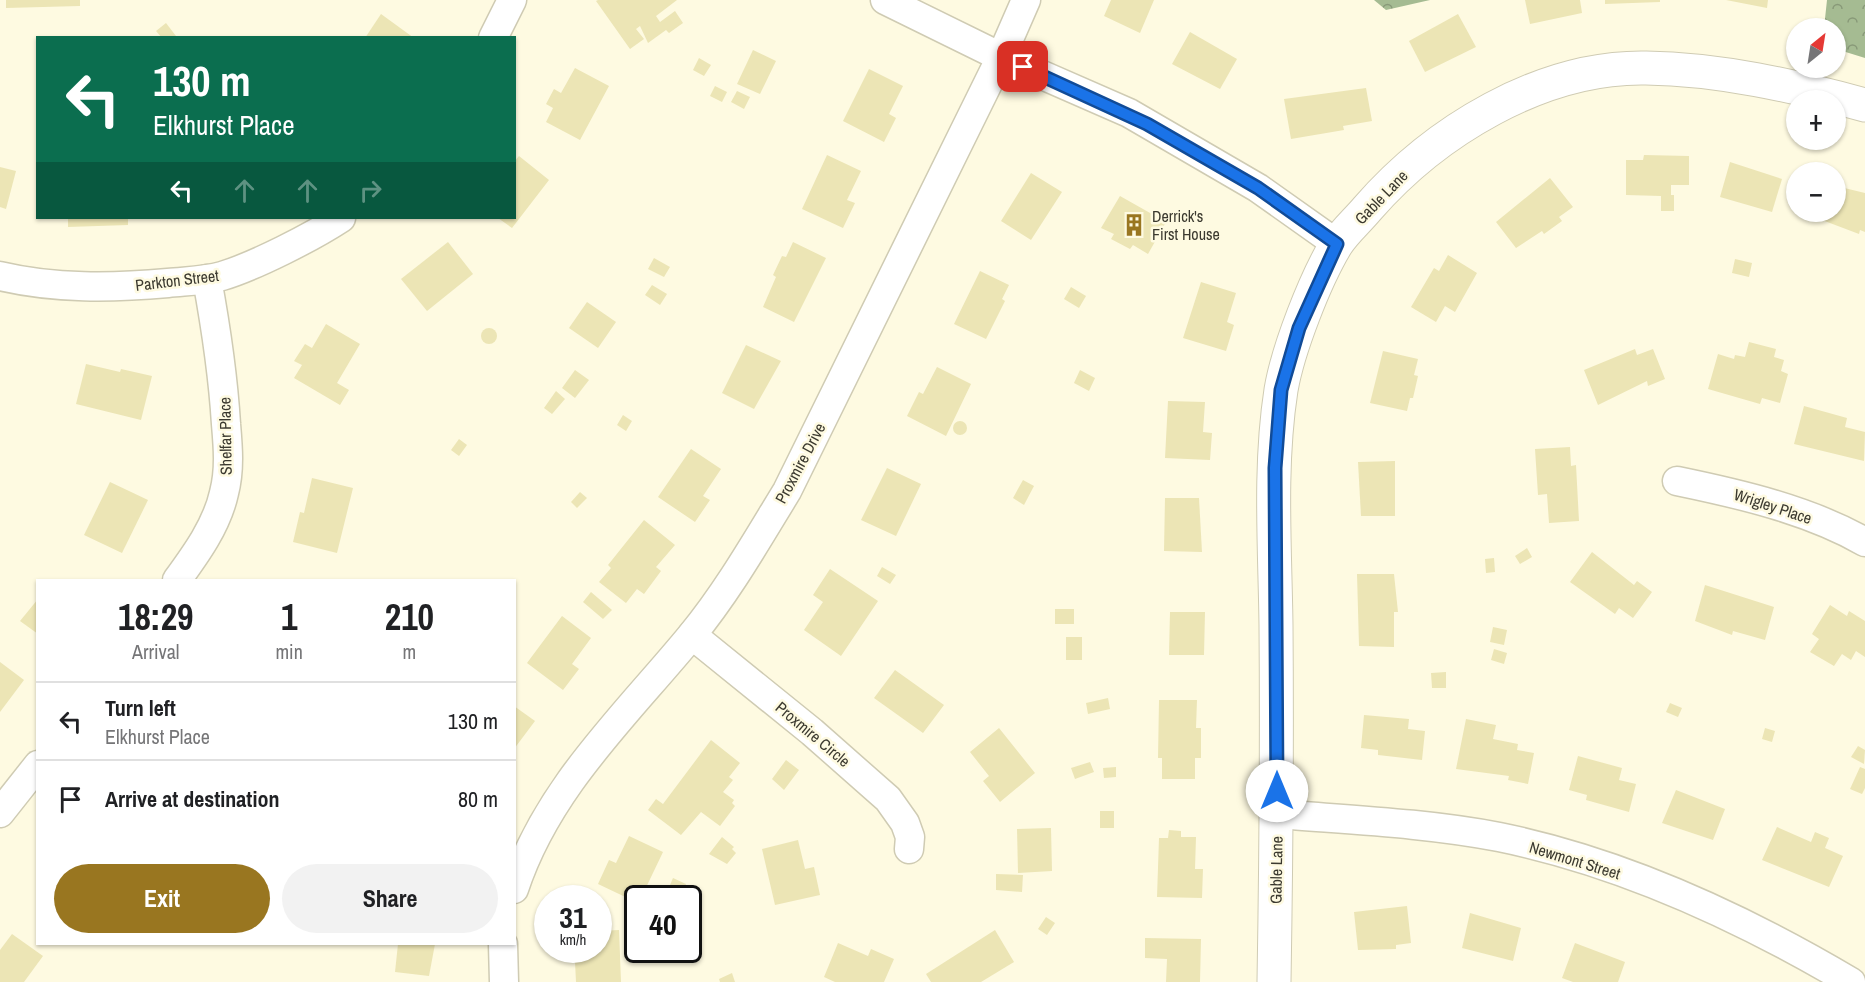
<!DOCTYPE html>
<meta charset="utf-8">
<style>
:root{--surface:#fff;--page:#f2f2f2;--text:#202124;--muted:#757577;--line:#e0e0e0;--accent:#997620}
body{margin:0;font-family:"Archivo Narrow",sans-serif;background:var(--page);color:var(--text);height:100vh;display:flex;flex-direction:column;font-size:22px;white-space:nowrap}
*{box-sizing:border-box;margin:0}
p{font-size:20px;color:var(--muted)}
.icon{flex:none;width:33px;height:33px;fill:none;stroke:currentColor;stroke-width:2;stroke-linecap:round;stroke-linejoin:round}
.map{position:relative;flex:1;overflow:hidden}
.side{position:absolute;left:36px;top:579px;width:480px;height:366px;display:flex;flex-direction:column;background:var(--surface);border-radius:0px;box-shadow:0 2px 4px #0004}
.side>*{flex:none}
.hud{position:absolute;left:36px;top:36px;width:480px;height:183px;border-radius:0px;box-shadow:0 2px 4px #0004;background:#0b6e4f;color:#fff;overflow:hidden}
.needle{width:39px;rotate:30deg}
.controls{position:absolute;left:1786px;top:18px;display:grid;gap:12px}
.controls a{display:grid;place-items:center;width:60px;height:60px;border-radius:50%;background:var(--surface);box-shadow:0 2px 4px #0004;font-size:30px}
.speed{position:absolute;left:534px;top:885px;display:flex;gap:12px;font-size:30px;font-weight:700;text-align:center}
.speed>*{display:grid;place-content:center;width:78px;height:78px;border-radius:50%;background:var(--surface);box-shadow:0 2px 4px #0004;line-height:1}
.speed small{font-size:15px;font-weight:400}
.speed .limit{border:3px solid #111;border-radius:9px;background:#fff;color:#111}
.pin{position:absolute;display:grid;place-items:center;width:51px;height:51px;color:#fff;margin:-26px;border-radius:12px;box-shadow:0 3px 9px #0006}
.me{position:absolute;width:66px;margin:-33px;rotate:0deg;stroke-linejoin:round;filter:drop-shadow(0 0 4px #0008)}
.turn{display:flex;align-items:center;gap:21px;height:126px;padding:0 18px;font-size:27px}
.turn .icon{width:78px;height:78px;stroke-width:2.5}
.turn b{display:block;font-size:42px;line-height:51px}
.lanes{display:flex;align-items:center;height:57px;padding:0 18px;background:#0003;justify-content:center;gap:30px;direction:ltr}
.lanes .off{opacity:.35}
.eta{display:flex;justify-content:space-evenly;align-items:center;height:102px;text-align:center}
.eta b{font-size:36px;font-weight:700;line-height:42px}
.action{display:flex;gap:12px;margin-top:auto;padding:12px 18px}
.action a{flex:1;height:69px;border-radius:36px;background:var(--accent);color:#fff;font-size:24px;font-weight:700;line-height:69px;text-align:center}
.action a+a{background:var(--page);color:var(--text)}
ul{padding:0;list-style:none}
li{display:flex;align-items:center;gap:18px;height:78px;padding:0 18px;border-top:2px solid var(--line)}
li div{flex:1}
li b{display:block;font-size:22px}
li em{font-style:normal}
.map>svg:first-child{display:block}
</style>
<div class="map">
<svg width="1865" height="982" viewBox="0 0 1865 982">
<defs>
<pattern id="forest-crowns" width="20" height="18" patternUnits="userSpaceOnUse" patternTransform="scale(1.5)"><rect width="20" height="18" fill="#a5bb92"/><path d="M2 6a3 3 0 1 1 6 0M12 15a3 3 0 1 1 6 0" fill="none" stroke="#889978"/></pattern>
</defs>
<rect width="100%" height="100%" fill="#fefae1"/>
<!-- forest -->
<g fill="url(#forest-crowns)">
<path d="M1374,0H1430L1386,10Z"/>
<path d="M1827,0H1865V58L1836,49V28H1824Z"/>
</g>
<!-- building -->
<g fill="#ece5b5">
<path d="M6,0H80V6L6,8Z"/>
<path d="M598,0H677L656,16L660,22L675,11L683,23L669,33L666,30L648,43L640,26L636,29L644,39L630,49L596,1Z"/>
<path d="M1111,0H1154L1140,33L1104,16Z"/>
<path d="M1525,0H1580L1582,13L1530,24Z"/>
<path d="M1605,0H1660V2L1605,4Z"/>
<path d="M1726,0H1768L1767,8Z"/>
<path d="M381,14L414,38H365Z"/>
<path d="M1458,14L1476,47L1425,72L1409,41Z"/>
<path d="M166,23L176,36L174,38H162L156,31Z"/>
<path d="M1190,32L1237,59L1220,89L1172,64Z"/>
<path d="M753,50L776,61L760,94L737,84Z"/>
<path d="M699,58L711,65L704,76L693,70Z"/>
<path d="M575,68L609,86L580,140L546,122L553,108L546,104L554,89L561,93Z"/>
<path d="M869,69L903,86L889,114L896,118L884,142L843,121Z"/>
<path d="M715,86L727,92L722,102L710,96Z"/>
<path d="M1366,88L1372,121L1343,126L1344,130L1291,139L1284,99Z"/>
<path d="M737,91L750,97L744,109L731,102Z"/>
<path d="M827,155L861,171L847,200L855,203L843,228L802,209Z"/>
<path d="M1644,155L1689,156V185H1671V195H1674V211H1661V196L1626,195V160H1643Z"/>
<path d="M519,156L549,180L512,228L498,218H514V162Z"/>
<path d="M1730,162L1782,179L1772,212L1720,197Z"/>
<path d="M0,167L16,171L6,209L0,207Z"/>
<path d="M1031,173L1062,192L1031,240L1001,221Z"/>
<path d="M1550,178L1573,207L1559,217L1562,221L1544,234L1542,231L1516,248L1496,222Z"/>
<path d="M1836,186L1865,193V232L1860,230L1859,234L1822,220L1824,212H1836Z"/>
<path d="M1120,196L1166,222L1148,254L1133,245L1130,249L1111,239L1114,234L1101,228Z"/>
<path d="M68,218H128V225L68,227Z"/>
<path d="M448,242L473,274L427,311L401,279Z"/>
<path d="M793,242L826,258L794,322L763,307L776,277L773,275L782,256L786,257Z"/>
<path d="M1448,255L1477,273L1455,312L1445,306L1436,322L1411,307L1434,268L1439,271Z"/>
<path d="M654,258L670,267L664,277L648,269Z"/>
<path d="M1735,259L1752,263L1749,277L1732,273Z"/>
<path d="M980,271L1009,285L1002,299L1005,301L986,339L954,324Z"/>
<path d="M1201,282L1236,293L1227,322L1234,325L1226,351L1183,338Z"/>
<path d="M652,285L667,294L660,305L645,295Z"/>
<path d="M1071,287L1086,296L1079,308L1064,299Z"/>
<path d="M587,302L616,322L598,348L569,328Z"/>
<path d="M326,324L360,344L337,383L349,390L340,405L294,378L302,365L294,361L305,344L312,348Z"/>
<circle cx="489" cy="336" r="8"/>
<path d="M1749,342L1776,349L1774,357L1784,360L1781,371L1788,374L1780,403L1762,398L1760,404L1708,389L1718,354L1734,359L1735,355L1745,357Z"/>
<path d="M746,345L781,361L754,409L722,393Z"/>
<path d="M1635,349L1637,355L1653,349L1665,379L1648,386L1647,381L1598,405L1584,370Z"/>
<path d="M1383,351L1418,359L1414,375L1418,376L1413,398H1410L1407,411L1370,403Z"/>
<path d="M86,364L120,372L121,369L152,376L141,420L76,404Z"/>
<path d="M937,367L971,384L946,436L907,416L919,392L923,394Z"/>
<path d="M575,370L589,380L575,398L562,388Z"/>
<path d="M1080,370L1095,378L1089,391L1074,383Z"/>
<path d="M556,391L565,399L552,414L544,408Z"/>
<path d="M1168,401L1205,402L1203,432L1212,433L1210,460L1165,458Z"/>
<path d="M1804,406L1847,418L1845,427L1865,432L1864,461L1794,444Z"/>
<path d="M623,415L632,421L626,431L617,425Z"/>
<circle cx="960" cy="428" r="7"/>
<path d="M459,439L467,445L459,456L451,450Z"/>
<path d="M1570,447L1571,466L1576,465L1579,521L1549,523L1547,494L1538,495L1535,449Z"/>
<path d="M691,449L721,469L703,496L710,500L695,522L658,497Z"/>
<path d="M1395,461V516H1361L1358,462Z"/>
<path d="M887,468L921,484L896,536L861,520Z"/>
<path d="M312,478L353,488L337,553L293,542L300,512L304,513Z"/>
<path d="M1023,480L1034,486L1024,505L1013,498Z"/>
<path d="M110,482L148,500L122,553L84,535Z"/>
<path d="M580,492L587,498L577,508L571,502Z"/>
<path d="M1165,498H1199L1202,552L1164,551Z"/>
<path d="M644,520L675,545L656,567L661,571L644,594L637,589L626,603L599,582L611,568L608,565Z"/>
<path d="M1527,548L1532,557L1520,564L1515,556Z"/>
<path d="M1592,552L1634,585L1637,581L1652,592L1633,618L1619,608L1615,614L1570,582Z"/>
<path d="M1494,558L1495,572L1486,573L1485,559Z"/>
<path d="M882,567L896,575L890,584L877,576Z"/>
<path d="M830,569L878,601L841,656L804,630L823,602L813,595Z"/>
<path d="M1357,574H1394L1398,612H1394V647L1359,646Z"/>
<path d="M1705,585L1774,607L1765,640L1733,631L1732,635L1695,621Z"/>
<path d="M591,592L612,610L603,619L583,602Z"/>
<path d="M38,599V634L20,621Z"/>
<path d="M1830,605L1847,616L1849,611L1865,621V657L1856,651L1851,660L1842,654L1834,666L1810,652L1819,639L1812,634Z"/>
<rect x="1055" y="609" width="19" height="15"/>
<path d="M1170,612H1205L1204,655H1169Z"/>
<path d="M562,616L591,638L572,664L579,669L563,690L527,663Z"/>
<path d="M1493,627L1507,630L1504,645L1490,642Z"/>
<rect x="1066" y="637" width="16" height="23"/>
<path d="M1494,649L1507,653L1504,664L1491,660Z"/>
<path d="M0,662L24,680L0,712Z"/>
<path d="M895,670L944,705L923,733L874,698Z"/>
<path d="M1446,672V688H1432L1431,673Z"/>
<path d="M1108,698L1110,709L1088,714L1086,703Z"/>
<path d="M1159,700H1197L1196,728H1201V758H1195V779H1162V758H1158Z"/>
<path d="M1670,703L1682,708L1678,717L1666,712Z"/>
<path d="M514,706L535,721L514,749Z"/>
<path d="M1364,715L1409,719L1408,729L1425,731L1422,760L1378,755V750L1361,748Z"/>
<path d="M1466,719L1496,725L1493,739L1518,744L1517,750L1534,753L1528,784L1508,780L1509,776L1456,769Z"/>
<path d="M999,728L1035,773L1000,802L983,781L989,776L970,752Z"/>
<path d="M1765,728L1775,731L1772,742L1762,739Z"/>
<path d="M711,740L740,763L729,777L733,780L723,792L734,800L732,803L735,806L720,826L701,812L681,835L648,810L656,799L663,804Z"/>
<path d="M1858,746L1865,750L1864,764L1851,757Z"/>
<path d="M1578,756L1622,768L1619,780L1636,784L1629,812L1586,800L1587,795L1569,790Z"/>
<path d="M786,760L799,770L784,790L772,779Z"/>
<path d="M1090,762L1094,772L1075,779L1071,768Z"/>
<path d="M1116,767V777L1104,778L1103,768Z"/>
<path d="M1860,767L1865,769V788L1862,794L1850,789Z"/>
<path d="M1676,790L1725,809L1713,840L1662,823Z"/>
<rect x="1100" y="811" width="14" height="17"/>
<path d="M1777,827L1811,842L1815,832L1829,838L1825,848L1843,856L1829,887L1762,860Z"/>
<path d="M1051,828L1052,871L1018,873L1017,829Z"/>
<path d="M1169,830L1181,831V837H1196L1195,869H1203L1202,898L1157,897L1159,838H1168Z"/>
<path d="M629,836L663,852L641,898H638V903L598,884L609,860L616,863Z"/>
<path d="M722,837L734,847L732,849L736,853L727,864L709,854Z"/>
<path d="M798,840L805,869L814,867L820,895L775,905L762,849Z"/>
<path d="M996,874L1023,875L1022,892L996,890Z"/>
<path d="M673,878L686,884L681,897L667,892Z"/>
<path d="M1407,906L1411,943L1396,945V949L1358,950L1354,912Z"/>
<path d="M1470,913L1521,928L1513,961L1462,948Z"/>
<path d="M1046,917L1055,923L1047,935L1038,929Z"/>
<path d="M619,930L621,982H576L575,962H581L580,950H598V931Z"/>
<path d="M995,930L1014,962L981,982H931L926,974Z"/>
<path d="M12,934L43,956L24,982H0V950Z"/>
<path d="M1145,938L1201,939L1200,982H1166L1167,959L1145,958Z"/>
<path d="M838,943L868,956L871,949L894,959L884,982H835L824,977Z"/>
<path d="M1575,943L1625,962L1618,982H1573L1562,978Z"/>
<path d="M398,944H435L429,976L395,972Z"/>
<path d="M732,973L735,982H720L719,979Z"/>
</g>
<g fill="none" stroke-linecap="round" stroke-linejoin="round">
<!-- minor casing -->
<g stroke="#cfcbb3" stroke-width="31">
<g id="minor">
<path d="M885,0L1001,57L1129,113L1258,188L1337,244"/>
<path d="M493,38L512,0"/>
<path d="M0,276C55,289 112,288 168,283C186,281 205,281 222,276C255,266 312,237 341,218"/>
<path d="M1677,481C1740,494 1809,510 1865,542"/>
<path d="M177,580C196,554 217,525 224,493C230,470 228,447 226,424C223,375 216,328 207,279"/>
<path d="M692,635L812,732L888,799L905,823L910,837L909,849"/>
<path d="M0,813L38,765"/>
<path d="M1277,814C1351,820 1426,823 1499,837C1622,862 1743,918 1851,982"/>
<path d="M514,889C547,788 626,715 691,636C728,591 757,540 787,491L1001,57L1026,0"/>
<path d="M503,944L504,982"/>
</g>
</g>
<!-- tertiary casing -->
<g stroke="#cfcbb3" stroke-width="35">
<path id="tertiary" d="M1274,982C1276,863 1277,744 1276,625C1275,548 1269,467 1281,390C1288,349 1315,280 1336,245C1344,232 1357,221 1367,209C1434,132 1541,66 1646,68C1720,69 1794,86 1865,105"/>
</g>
<!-- minor -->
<use href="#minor" stroke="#fff" stroke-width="28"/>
<!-- tertiary -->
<use href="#tertiary" stroke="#fff" stroke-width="33"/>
</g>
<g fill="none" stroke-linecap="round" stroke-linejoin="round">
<!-- route casing -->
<g stroke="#114b97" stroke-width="15">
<path id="route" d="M1023,67L1147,124L1258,188L1337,244L1299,328L1281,390L1275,468L1277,791"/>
</g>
<!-- route -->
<use href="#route" stroke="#1a73e8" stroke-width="10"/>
</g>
<!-- icons -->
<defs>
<g id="building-bare" transform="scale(1.8)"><path d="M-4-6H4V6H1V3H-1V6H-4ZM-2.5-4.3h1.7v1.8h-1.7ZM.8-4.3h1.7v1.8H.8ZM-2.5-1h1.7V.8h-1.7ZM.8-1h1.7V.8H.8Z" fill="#997620" stroke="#fefae1" stroke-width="2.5" paint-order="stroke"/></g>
</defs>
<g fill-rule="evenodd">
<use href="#building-bare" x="1134" y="225"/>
</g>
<g text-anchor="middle" stroke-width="5" stroke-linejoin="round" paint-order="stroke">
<!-- street labels -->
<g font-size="16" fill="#3b392f" stroke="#fefae1">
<text transform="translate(1381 197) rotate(-46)" y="6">Gable Lane</text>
<text transform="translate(177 280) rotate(-7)" y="6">Parkton Street</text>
<text transform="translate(225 436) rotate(-91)" y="6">Shelfar Place</text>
<text transform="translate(800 463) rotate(-62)" y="6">Proxmire Drive</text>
<text transform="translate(1773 506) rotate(18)" y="6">Wrigley Place</text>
<text transform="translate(813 734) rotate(40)" y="6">Proxmire Circle</text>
<text transform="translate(1575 860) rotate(17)" y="6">Newmont Street</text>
<text transform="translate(1276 870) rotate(-89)" y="6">Gable Lane</text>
</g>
<!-- poi labels -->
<g font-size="16" fill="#3b392f" stroke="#fefae1" text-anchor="start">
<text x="1152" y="222">Derrick's<tspan x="1152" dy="18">First House</tspan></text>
</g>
</g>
</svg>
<div class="controls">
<a><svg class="needle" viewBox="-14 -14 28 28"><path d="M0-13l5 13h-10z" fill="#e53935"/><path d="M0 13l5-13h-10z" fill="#757577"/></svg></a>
<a>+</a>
<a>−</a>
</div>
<div class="speed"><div>31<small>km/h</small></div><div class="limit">40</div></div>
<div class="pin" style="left:1023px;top:67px;background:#d93025"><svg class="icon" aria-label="arrive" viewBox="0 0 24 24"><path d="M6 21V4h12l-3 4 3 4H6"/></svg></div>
<svg class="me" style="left:1277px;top:791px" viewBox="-20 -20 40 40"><circle r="19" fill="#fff"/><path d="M0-13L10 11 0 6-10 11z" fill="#1a73e8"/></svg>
<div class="hud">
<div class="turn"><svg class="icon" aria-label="left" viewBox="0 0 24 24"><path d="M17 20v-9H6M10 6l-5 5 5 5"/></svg><div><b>130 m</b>Elkhurst Place</div></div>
<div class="lanes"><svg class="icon" aria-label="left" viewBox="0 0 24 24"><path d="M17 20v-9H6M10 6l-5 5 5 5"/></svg><svg class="icon off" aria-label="ahead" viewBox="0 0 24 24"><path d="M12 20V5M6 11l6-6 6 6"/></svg><svg class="icon off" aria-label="ahead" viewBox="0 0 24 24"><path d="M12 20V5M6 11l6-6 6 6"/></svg><svg class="icon off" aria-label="right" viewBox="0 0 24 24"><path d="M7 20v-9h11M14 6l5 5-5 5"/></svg></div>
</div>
<section class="side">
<div class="eta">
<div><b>18:29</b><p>Arrival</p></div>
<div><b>1</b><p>min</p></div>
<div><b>210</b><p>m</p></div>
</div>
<ul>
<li><svg class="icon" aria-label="left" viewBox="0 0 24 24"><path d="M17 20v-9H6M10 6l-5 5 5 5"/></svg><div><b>Turn left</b><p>Elkhurst Place</p></div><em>130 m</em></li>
<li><svg class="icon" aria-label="arrive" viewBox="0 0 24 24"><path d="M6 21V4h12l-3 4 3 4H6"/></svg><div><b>Arrive at destination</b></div><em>80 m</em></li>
</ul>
<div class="action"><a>Exit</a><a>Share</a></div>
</section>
</div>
